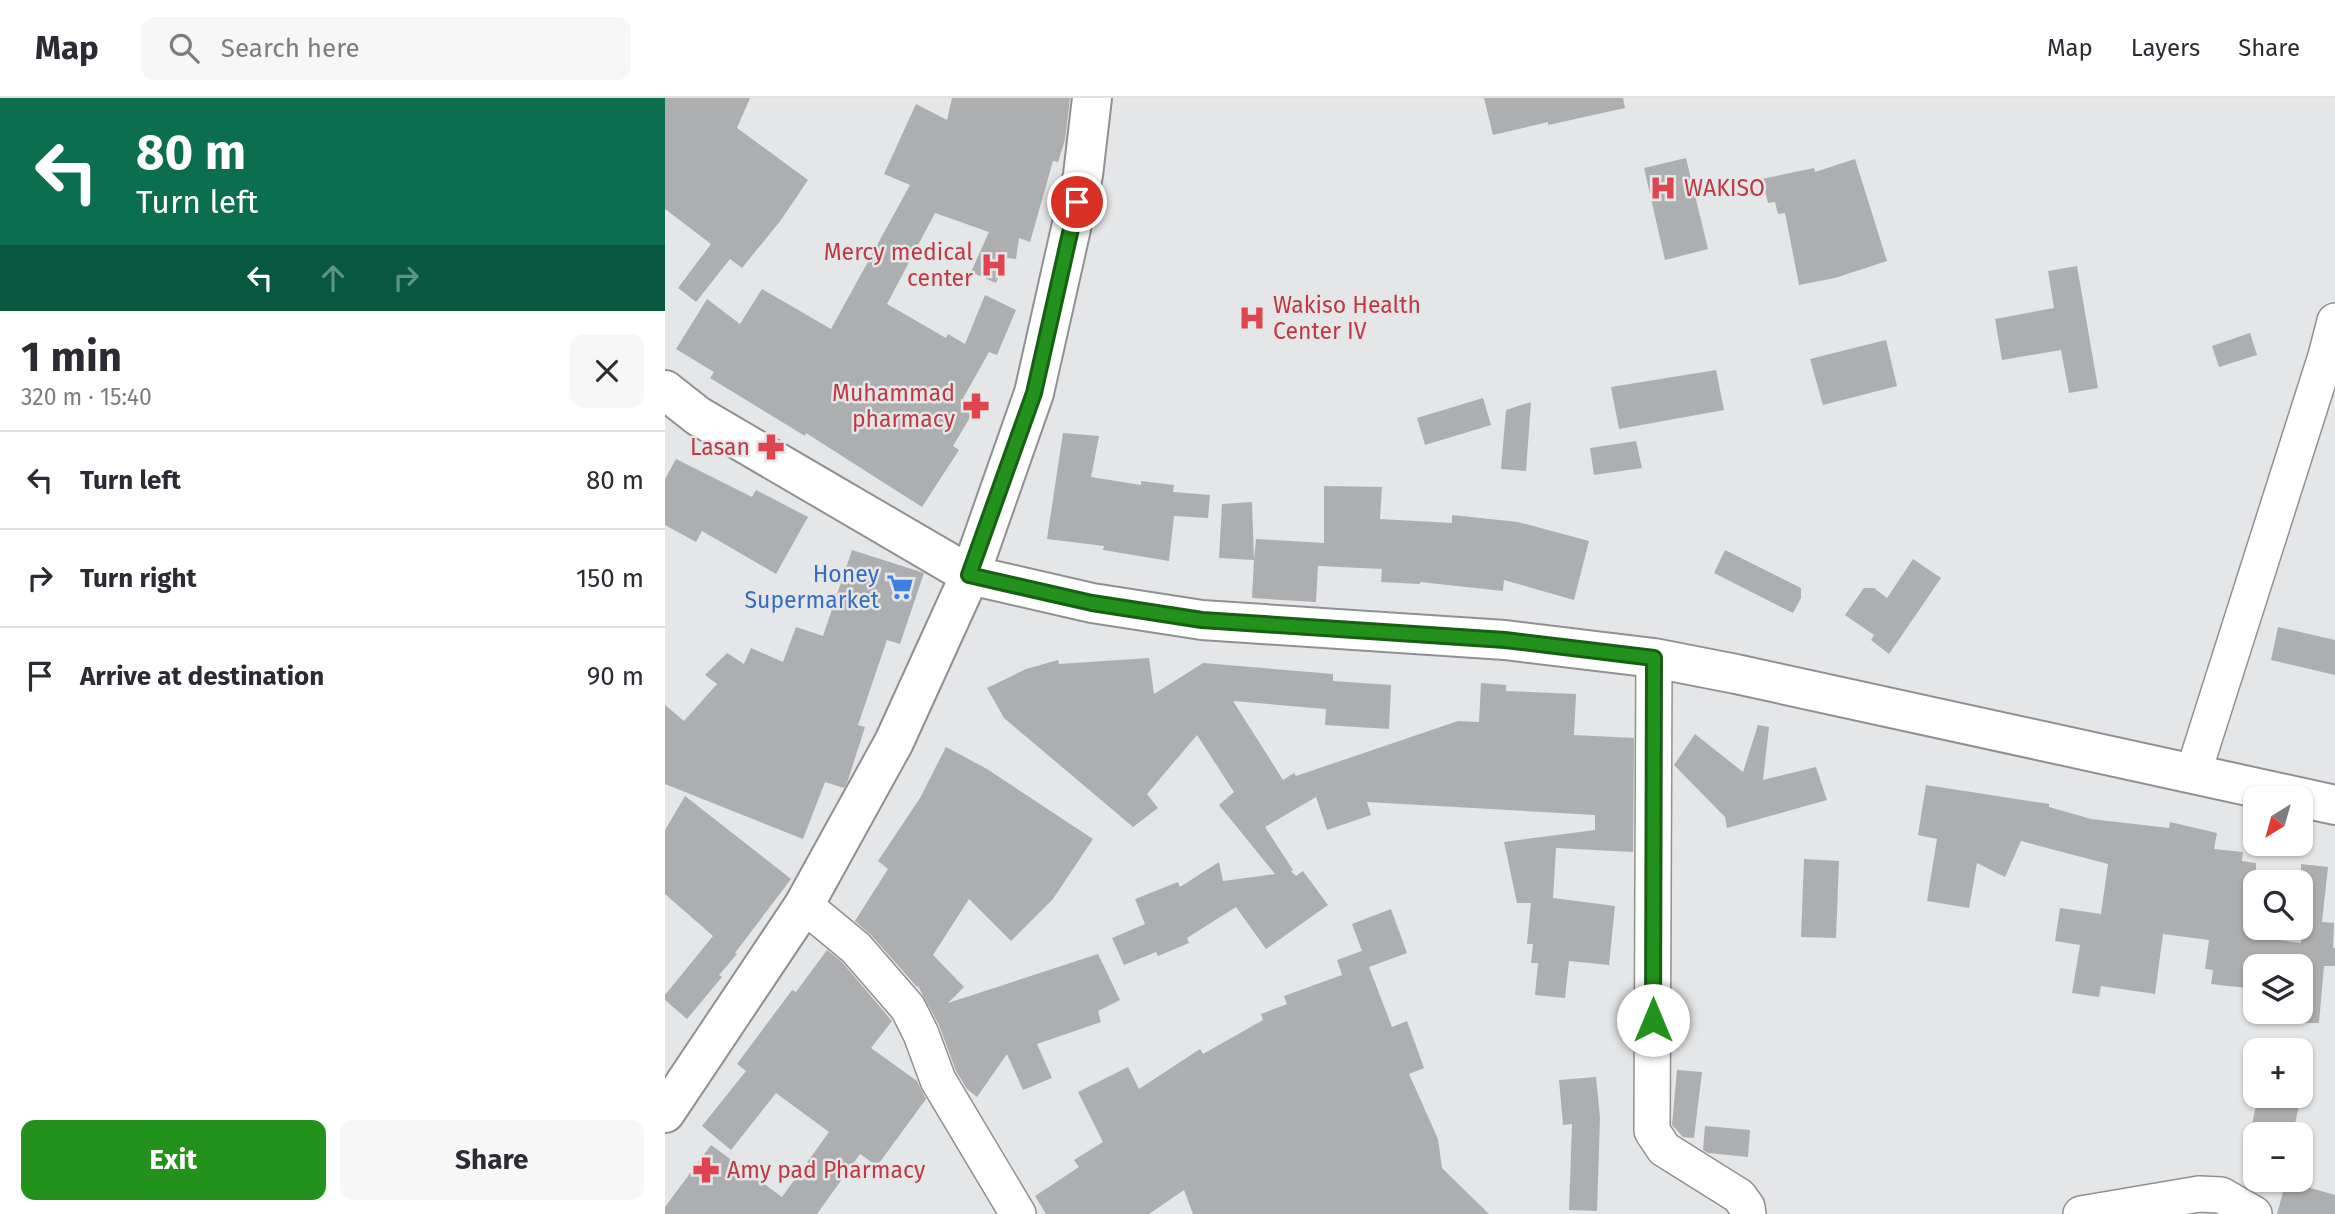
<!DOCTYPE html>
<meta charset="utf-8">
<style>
:root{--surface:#fff;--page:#f7f7f7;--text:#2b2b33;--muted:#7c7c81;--line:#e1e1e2;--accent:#23921c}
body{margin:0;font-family:"Fira Sans",sans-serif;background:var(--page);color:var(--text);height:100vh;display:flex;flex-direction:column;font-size:26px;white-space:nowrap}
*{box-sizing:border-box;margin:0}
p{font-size:23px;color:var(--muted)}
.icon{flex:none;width:38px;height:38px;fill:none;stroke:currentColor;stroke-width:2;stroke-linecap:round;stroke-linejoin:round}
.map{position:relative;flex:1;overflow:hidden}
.sheet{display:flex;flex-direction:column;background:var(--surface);width:665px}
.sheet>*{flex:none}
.top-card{background:#0b6e4f;color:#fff;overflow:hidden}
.needle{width:46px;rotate:217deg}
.tools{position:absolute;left:1578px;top:688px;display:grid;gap:14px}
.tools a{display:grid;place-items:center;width:70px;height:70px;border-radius:14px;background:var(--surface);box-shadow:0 2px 5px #0004;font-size:35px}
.pin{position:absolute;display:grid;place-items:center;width:60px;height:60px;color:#fff;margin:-30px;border:4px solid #fff;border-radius:50%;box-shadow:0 2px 7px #0007}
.me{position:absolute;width:77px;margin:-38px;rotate:0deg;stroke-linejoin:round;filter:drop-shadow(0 0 5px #0008)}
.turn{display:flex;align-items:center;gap:24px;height:147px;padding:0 21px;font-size:32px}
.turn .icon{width:91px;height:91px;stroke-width:2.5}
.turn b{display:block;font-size:49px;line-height:60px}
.lanes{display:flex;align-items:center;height:66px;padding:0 21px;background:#0003;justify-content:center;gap:35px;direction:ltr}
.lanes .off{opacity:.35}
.round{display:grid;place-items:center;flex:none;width:74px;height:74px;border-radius:14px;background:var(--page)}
.overview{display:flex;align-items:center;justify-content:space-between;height:119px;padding:0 21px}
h1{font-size:42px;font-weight:700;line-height:52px}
.button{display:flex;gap:14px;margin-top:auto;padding:14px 21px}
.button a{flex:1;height:80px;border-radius:14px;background:var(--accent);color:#fff;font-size:28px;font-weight:700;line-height:80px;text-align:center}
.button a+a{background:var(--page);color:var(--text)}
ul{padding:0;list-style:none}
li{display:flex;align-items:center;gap:21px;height:98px;padding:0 21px;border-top:2px solid var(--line)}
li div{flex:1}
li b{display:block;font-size:26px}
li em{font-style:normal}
header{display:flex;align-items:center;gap:42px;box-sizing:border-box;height:98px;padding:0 35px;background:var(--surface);border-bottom:2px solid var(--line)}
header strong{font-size:33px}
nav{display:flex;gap:38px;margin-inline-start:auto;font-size:24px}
.search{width:490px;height:63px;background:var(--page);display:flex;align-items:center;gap:18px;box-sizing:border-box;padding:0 24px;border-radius:14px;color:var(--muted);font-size:26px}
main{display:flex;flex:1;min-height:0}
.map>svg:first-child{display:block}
</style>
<header>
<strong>Map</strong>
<div class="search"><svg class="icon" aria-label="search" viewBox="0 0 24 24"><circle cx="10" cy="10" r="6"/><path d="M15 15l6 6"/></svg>Search here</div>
<nav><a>Map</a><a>Layers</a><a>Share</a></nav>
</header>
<main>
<section class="sheet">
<div class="top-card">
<div class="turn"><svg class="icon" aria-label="left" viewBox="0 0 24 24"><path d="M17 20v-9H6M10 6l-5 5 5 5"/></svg><div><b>80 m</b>Turn left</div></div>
<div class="lanes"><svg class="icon" aria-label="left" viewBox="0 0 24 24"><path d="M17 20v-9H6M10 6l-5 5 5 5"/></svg><svg class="icon off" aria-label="ahead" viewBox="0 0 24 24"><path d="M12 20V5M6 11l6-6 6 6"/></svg><svg class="icon off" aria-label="right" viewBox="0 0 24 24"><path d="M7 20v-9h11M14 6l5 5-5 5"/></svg></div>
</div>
<div class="overview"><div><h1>1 min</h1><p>320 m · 15:40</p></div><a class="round"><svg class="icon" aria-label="close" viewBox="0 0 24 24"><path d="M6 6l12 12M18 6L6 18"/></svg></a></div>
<ul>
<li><svg class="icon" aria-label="left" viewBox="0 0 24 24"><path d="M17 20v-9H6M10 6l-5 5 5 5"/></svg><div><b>Turn left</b></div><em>80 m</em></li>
<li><svg class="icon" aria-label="right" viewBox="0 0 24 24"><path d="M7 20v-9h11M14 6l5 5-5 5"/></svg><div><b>Turn right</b></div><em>150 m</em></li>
<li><svg class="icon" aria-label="arrive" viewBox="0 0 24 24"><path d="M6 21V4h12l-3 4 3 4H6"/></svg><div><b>Arrive at destination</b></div><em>90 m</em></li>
</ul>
<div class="button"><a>Exit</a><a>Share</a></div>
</section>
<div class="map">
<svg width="1670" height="1116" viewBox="0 0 1670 1116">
<rect width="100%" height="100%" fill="#e5e6e8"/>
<!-- building -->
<g fill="#adaeb0">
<path d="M0,0H85L72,30L143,82L116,122L77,170L65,161L31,204L13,190L46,146L0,111Z"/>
<path d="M287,0H405L400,42L393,64L388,63L365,144L354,140L351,161L342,160L331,185L306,174L324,134L270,115L222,206L281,240L283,236L300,246L320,197L351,212L332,257L324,254L296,304L310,311L288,348L294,352L257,409L141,335L140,338L45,280L49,274L11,251L42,201L75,226L97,191L166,231L245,87L219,76L251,6L282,22Z"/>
<path d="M819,0H958L960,10L883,27V24L828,37Z"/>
<path d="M1021,60L1043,151L1000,162L979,70Z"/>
<path d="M1190,61L1222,163L1170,180L1134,187L1120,115L1113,116L1110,104L1103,105L1097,81L1149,70L1150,74Z"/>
<path d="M1412,168L1433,290L1404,295L1396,252L1337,262L1330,221L1389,210L1383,173Z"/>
<path d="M1585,235L1592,257L1554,269L1547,248Z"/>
<path d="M1221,242L1232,288L1158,307L1145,261Z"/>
<path d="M1051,272L1059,312L954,331L946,289Z"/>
<path d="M818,300L826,327L760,347L752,320Z"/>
<path d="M866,304L861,373L836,371L841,312Z"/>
<path d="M398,335L434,338L426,379L476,387V383L509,387L508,394L545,397L543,420L509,418L504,463L438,452L439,448L382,441Z"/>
<path d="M971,343L977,370L929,377L925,350Z"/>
<path d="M11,361L87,399L91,392L143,419L111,476L37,433L31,444L0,427V381Z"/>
<path d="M659,388L717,389L715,421L787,425V417L853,424L924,443L909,502L839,482L838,493L755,484V486L716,484L717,471L653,468L651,504L587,500L589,462L554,460L557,406L587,404L589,462L591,441L659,445Z"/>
<path d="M187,452L259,475L235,546L222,542L193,627L200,629L182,685L179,690L160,684L138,741L0,686V607L19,623L52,586L40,577L62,555L79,566L86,550L118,564L131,529L158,538Z"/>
<path d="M1060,452L1136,490V500L1128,515L1049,475Z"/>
<path d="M1248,461L1276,480L1224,556L1206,542L1209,537L1180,517L1199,490H1209L1222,500Z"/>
<path d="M1613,529L1670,542V577L1606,562Z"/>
<path d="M484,560L489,596L538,565L668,576V583L726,587L724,631L660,627L661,611L568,603L618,682L629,675L631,678L793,623L814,624L816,585L841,587V593L911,596L909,637L969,640L968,754L891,750L888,800L950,808L944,867L904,863L900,900L870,897L873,865H866L868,846H862L866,805H852L839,744L930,732V717L702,704L706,717L662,732L651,699L600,729L628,772L626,773L631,778L638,773L663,807L601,851L571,809L522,840L524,845L493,858L491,854L459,867L447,840L480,826L470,801L513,784L515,789L554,764L558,783L610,776L554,707L569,694L532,637L482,696L493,710L468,729L339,620L322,590L361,571L393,562L394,566Z"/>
<path d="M1093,627L1104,629L1098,682L1151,669L1162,702L1062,730L1060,719L1009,667L1030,636L1078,674Z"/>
<path d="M281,649L322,671L428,741L388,801L346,843L304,801L268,857L299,889L283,905L433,856L455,902L433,913L436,924L372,946L387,980L358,992L342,956L312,999L302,991L291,973L274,927L253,888L252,889L206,837L190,823L223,771L213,763L255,700Z"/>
<path d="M1261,687L1384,706V709L1426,721L1504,730L1505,724L1552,735L1549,751L1578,754L1577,763L1591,765V839L1636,845V766L1663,769L1657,824L1669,825L1668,850H1670V868H1659L1654,925H1636V868H1591V891L1546,886L1548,872L1540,871L1544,842L1498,836L1490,896L1436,888L1434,899L1407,895L1415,847L1390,843L1395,810L1436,816L1443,766L1356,743L1340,779L1312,765L1304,810L1262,803L1272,741L1253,737Z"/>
<path d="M20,698L126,781L70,855L72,856L54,877L57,879L22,921L0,902V897L48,838L0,796V732Z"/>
<path d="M1139,761L1174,763L1171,840L1136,839Z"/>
<path d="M726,811L742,855L704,869L727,929L742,923L759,970L744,976L773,1041L777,1070L824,1116H528L519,1092L484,1116H381L370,1098L414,1069L409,1062L438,1044L413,994L463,969L474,991L535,951L538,956L598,922L596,916L622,906L619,898L677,877L672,862L697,853L687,826Z"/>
<path d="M162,852L177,864L227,923L206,950L252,983L261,1001L212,1068L195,1056L152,1116H0V1109L46,1047L117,1099L164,1034L111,995L66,1052L37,1028L81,973L72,966L127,892L131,894Z"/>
<path d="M1012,972L1037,974L1029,1040L1018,1039L1007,1027Z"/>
<path d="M931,979L935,1020L932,1113L904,1112L907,1026L898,1027L894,982Z"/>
<path d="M1593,998L1634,1007L1628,1036H1585Z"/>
<path d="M1040,1028L1085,1032L1083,1059L1043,1055L1038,1052Z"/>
<path d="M1621,1083L1670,1097V1116H1612Z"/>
</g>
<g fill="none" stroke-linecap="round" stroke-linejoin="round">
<!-- street casing -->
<g stroke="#909092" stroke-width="38">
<g id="street">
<path d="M989,560L987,1033L999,1051L1074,1098L1082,1109L1083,1116"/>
<path d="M1528,676L1661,258L1670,223"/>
<path d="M139,807L191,850L243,910L256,936L273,982L353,1116"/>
<path d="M1416,1116L1534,1096L1556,1097L1589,1116"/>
</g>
</g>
<!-- secondary casing -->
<g stroke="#909092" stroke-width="42">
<g id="secondary">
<path d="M0,292L33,318L305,477L427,505L537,522L840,542L989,560L1071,576L1670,707"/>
<path d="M0,1015L139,807L229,644L305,477L369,295L418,77L427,0"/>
</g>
</g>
<!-- street -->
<use href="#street" stroke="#fff" stroke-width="35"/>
<!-- secondary -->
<use href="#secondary" stroke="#fff" stroke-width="38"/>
</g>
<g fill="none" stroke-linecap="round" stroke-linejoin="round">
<!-- route casing -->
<g stroke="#175f12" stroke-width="18">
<path id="route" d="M412,104L369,295L304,477L427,505L537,522L840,542L989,560L988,922"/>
</g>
<!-- route -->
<use href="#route" stroke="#23921c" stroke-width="12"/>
</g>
<!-- icons -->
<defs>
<g id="hospital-bare" transform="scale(2.1)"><path d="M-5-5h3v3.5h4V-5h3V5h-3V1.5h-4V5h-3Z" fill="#e0444e" stroke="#e5e6e8" stroke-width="2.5" paint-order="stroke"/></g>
<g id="pharmacy-bare" transform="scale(2.1)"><path d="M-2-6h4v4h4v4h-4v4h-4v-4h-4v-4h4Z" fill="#e0444e" stroke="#e5e6e8" stroke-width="2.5" paint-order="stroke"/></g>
<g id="supermarket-bare" transform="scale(2.1)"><path d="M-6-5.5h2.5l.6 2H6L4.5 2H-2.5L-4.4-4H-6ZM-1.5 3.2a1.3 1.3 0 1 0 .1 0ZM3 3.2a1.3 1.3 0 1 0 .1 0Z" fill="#3f7fe0" stroke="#e5e6e8" stroke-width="2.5" paint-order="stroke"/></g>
</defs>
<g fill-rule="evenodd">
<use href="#hospital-bare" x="998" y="90"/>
<use href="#hospital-bare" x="329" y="167"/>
<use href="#hospital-bare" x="587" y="220"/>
<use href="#pharmacy-bare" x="311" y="308"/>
<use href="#pharmacy-bare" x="106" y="349"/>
<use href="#supermarket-bare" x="235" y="489"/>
<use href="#pharmacy-bare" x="41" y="1072"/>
</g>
<g text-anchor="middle" stroke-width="5" stroke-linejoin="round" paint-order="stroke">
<!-- health labels -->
<g font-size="23" fill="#be3a42" stroke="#e5e6e8" text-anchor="start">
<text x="1019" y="98">WAKISO</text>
<text x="308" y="162" text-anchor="end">Mercy medical<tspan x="308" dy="26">center</tspan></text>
<text x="608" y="215">Wakiso Health<tspan x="608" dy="26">Center IV</tspan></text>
<text x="290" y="303" text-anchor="end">Muhammad<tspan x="290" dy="26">pharmacy</tspan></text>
<text x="85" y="357" text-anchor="end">Lasan</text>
<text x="62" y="1080">Amy pad Pharmacy</text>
</g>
<!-- shop labels -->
<g font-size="23" fill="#366cbe" stroke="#e5e6e8" text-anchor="end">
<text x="214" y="484">Honey<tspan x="214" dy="26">Supermarket</tspan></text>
</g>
</g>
</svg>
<div class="tools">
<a><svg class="needle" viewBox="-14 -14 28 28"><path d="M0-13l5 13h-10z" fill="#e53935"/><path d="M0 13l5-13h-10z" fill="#7c7c81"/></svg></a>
<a><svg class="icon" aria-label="search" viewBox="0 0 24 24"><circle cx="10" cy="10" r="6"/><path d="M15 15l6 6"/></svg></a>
<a><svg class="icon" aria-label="layers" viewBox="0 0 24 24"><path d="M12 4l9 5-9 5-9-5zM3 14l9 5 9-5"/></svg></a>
<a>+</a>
<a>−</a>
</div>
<div class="pin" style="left:412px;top:104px;background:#d93025"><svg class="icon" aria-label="arrive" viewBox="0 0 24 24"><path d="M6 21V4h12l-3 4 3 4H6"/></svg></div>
<svg class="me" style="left:988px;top:922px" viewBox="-20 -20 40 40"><circle r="19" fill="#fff"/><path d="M0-13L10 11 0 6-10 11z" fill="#23921c"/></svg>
</div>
</main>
